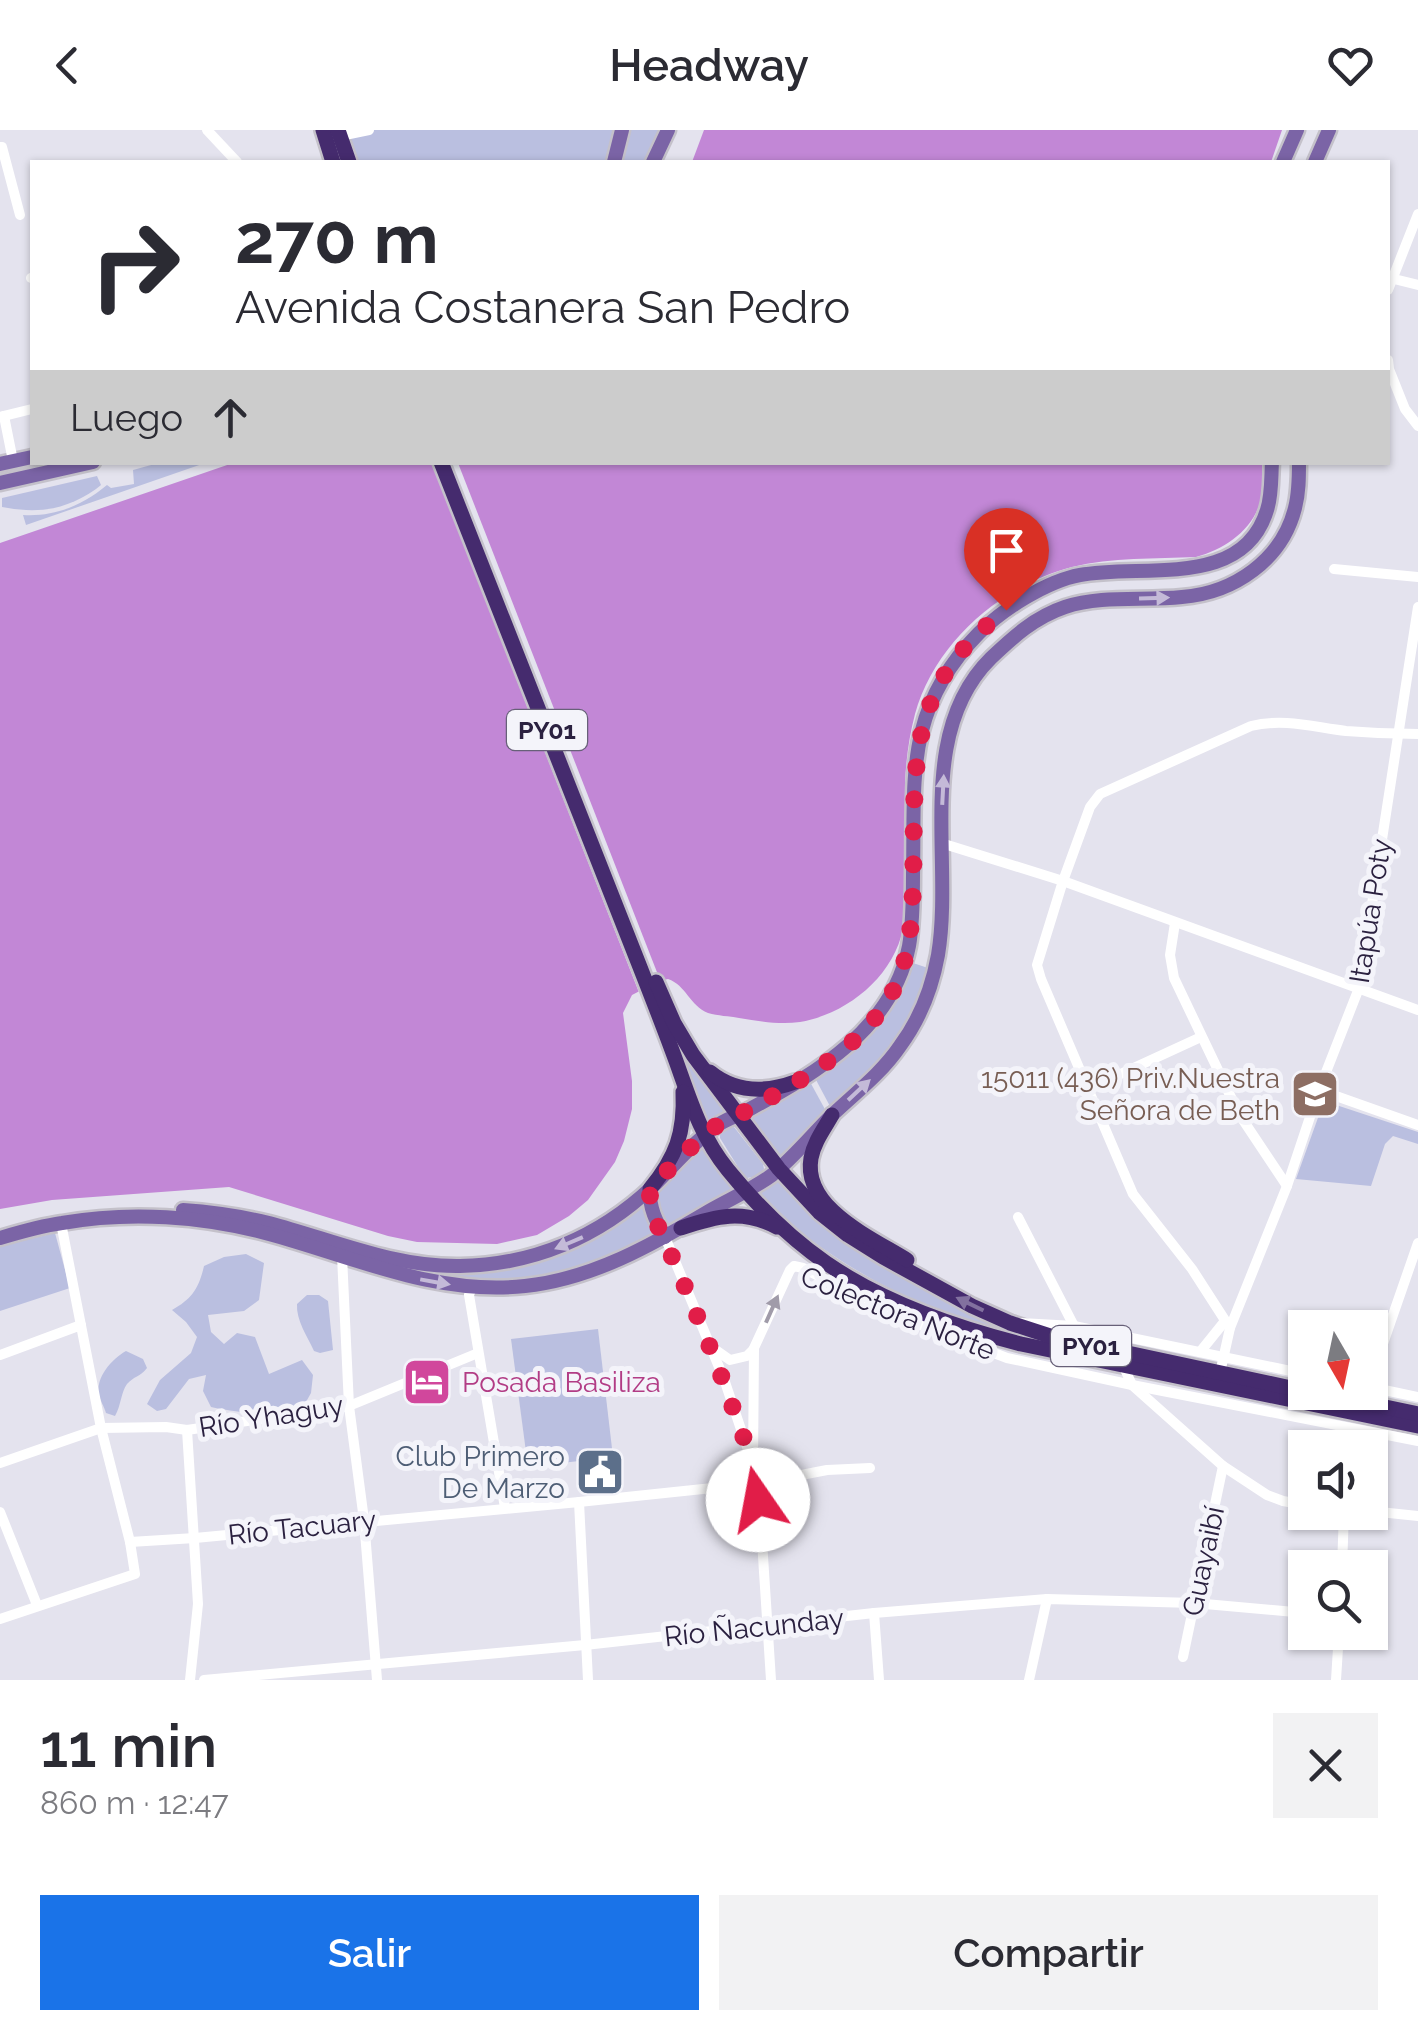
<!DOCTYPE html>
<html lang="es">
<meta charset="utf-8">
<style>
:root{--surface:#fff;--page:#f2f2f3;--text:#2b2b33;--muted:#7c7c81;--accent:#1a73e8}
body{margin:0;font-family:Raleway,sans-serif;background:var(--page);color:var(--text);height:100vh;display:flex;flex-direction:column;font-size:38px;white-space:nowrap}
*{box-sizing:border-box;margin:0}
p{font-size:32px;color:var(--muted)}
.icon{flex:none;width:55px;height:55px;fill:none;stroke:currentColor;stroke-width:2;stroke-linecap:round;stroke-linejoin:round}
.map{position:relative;height:1550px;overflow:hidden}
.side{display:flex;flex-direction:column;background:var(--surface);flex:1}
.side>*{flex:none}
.hud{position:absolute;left:30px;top:30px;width:1360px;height:305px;border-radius:0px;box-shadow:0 2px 8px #0004;background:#fff;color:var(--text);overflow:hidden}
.needle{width:65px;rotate:171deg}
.tools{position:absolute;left:1288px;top:1180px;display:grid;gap:20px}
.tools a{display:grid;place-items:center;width:100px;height:100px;border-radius:0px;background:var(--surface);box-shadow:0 2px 8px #0004;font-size:50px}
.pin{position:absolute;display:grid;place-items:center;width:85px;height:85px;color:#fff;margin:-102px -42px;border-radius:50% 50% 50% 0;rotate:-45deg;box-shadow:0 0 10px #0007}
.pin .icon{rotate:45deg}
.me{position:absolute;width:110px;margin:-55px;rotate:348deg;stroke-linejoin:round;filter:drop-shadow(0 0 8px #0008)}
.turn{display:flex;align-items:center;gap:35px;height:210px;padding:0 40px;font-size:45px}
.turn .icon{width:130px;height:130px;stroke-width:2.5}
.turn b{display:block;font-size:70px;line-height:85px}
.then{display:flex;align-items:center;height:95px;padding:0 40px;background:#0003;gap:20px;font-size:38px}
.round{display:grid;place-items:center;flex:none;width:105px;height:105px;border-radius:0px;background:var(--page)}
.headline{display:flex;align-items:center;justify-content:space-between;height:170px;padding:0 40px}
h1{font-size:60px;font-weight:600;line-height:75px}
.primary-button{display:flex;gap:20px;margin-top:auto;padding:20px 40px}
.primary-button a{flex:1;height:115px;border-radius:0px;background:var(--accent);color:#fff;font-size:40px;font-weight:600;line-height:115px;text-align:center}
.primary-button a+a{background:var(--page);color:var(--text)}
header{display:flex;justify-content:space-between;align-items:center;height:130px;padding:0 40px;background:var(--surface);font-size:45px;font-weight:600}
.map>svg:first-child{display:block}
</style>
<header><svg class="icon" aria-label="back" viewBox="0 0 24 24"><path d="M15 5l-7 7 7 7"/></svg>Headway<svg class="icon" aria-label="heart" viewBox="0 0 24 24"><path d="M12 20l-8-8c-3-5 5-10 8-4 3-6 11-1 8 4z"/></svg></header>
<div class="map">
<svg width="1418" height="1550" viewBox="0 0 1418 1550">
<rect width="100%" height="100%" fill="#e4e3ee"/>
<!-- green -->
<g fill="#babfe0">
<path d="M371,0H622L613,32H349L340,6Z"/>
<path d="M629,0H665L647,32H621Z"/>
<path d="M162,332L205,333L26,395L23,385C55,387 83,375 107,355L111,358L134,354L133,340Z"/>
<path d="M97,346L101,355L96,359C66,380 38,384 2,377V368Z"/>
<path d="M913,833L931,839L923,868L892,922L832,980L815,948C863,915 892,889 913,833Z"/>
<path d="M677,914L726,983L708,993Z"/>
<path d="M809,950L827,983L778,1034L743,986Z"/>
<path d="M1324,971L1418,1002V1014L1393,1006L1385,1014L1371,1056L1296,1049Z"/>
<path d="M734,997L763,1034L764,1039L758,1046L747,1048L743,1045L720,1008V1003L724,999Z"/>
<path d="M704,1011L741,1062L667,1101L654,1074V1063Z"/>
<path d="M777,1049L806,1078L847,1112L884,1137L1005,1201C909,1177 825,1130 754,1062Z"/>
<path d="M643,1074L656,1105L611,1128L539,1150L469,1152L406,1142L407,1138C423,1140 439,1143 455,1143C524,1147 591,1118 643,1074Z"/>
<path d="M55,1103L70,1158L0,1181V1116Z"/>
<path d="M246,1124L264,1133L259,1170L244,1181L208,1185L211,1202L224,1214L237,1203L255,1207L269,1244L302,1230L313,1245L311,1263L302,1279C264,1284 249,1285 211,1277L203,1261L206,1245L189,1249L166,1279L157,1281L147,1274L160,1250L191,1223L197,1207L186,1192L172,1180C192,1169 199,1158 204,1136L224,1127Z"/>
<path d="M307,1165H319L328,1171L333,1220L320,1223L314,1221C307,1206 296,1190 297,1174Z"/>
<path d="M598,1199L613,1327L528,1337L511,1209Z"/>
<path d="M126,1221L143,1229L147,1238C140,1247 134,1246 127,1254C121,1262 121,1276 115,1286L106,1283C106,1281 99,1267 99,1266C95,1247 112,1229 126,1221Z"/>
</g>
<!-- water -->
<g fill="#c287d6">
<path d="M704,0H1282L1271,32H692Z"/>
<path d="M233,333H1262C1262,343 1263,354 1262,365C1256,398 1226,419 1196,427C1155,429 1112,427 1072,437C1002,455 935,512 915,584C909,607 906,630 905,653C905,684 905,715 905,746C905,763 906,782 903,799C893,847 847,884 800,892C779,895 759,891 739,888C729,886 718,886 708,883C690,876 686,855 668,849L659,851L632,865L623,883L632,951V979L624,1011L615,1032L588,1070L569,1086L537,1105L497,1114L417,1112L388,1106L229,1057L52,1070L0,1079V413Z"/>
</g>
<!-- pier -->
<path fill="#e4e3ee" d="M432,333H458L662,855L640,865Z"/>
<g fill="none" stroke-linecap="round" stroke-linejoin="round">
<!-- major casing -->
<g stroke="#c4c1ca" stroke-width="19">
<g id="major">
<path d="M614,32L622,0"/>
<path d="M653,32L668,0"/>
<path d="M1283,32L1297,0"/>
<path d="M1315,32L1329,0"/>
<path d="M0,334L32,327"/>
<path d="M0,353L93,332"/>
<path d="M650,1059C649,1078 656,1091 665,1107"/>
<path d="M183,1080C212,1082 240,1086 269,1093C333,1110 393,1137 460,1136C533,1135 599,1107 652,1057C673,1037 691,1014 715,997C725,989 738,986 750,979C818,942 893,898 909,816C913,793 913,769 913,745C915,648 904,579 979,503C1003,479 1047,451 1080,445C1142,433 1243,460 1267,380C1272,365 1271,348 1272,332"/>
<path d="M0,1108C20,1102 41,1096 62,1093C130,1081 203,1086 269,1104C354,1127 436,1166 525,1156C592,1149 652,1115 709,1081C730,1069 753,1059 772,1045C793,1028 811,1006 830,987C854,964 881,944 900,916C920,889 932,858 938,825C954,730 914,604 991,528C1013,507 1035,487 1065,477C1102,465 1143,471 1182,467C1234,463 1282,430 1295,378C1299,363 1299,348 1299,332"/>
</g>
</g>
<!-- highway casing -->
<g stroke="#c4c1ca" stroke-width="20">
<g id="highway">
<path d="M323,0L333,32"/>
<path d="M338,0L349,32"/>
<path d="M441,332C507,499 572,666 638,832C651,865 664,898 676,931C690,970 701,1007 728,1040C755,1073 790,1108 826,1133C884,1173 954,1197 1021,1214L1418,1296"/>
<path d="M656,852L674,893L693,925L779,1039L819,1082L848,1105L883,1127L972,1176L1010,1193L1053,1207L1305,1261"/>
<path d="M710,942C736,963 765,963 795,952"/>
<path d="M832,985C824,999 814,1012 811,1028C802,1078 872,1108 907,1130"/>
<path d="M650,1059C676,1027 685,1003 683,962"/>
<path d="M681,1098C716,1086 743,1079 777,1097"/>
<path d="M1314,1262L1418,1284"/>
</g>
</g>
<!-- minor -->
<g stroke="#fff" stroke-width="10">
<path d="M207,0L237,32"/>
<path d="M340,6L369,0"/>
<path d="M0,17H2L20,85"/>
<path d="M31,148H32"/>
<path d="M1390,148L1418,155"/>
<path d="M1388,160L1418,84"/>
<path d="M1388,230L1389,239L1405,279L1418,296"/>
<path d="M4,286L13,331"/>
<path d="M0,287L32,279"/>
<path d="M1334,439L1418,447"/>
<path d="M941,713L1063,751L1418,880"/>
<path d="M1175,793L1170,825L1174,848L1239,984L1287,1056"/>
<path d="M1088,959L1201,907"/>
<path d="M1319,960L1418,995"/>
<path d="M1018,1087L1074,1196"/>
<path d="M665,1107L724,1249L753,1335L760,1380L771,1550"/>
<path d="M342,1126L349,1276L364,1390L377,1550"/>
<path d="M472,1157L469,1165L505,1378"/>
<path d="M1021,1193L1074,1196L1305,1244"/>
<path d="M1230,1198L1192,1139L1133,1064L1041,849L1037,835L1063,751L1090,677L1100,664L1251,596C1284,588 1313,597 1346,601C1370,603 1394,604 1418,604"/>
<path d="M713,1218L730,1230L747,1226L754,1219"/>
<path d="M1200,1222L1225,1191"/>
<path d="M0,1225L81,1195"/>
<path d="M1123,1235L1132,1255L1223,1336L1267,1365L1283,1371L1305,1375"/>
<path d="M1220,1243L1230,1198L1287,1056L1319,960L1359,858L1418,477"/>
<path d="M1370,1251L1418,1113"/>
<path d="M1370,1257L1418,1267"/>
<path d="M187,1300L198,1474L190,1550"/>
<path d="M0,1333L101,1298L166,1297L187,1300L349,1276L478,1223"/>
<path d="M753,1335L754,1218L790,1140L794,1136L803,1138L892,1184L1007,1228L1132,1255L1418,1311"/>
<path d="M579,1372L588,1550"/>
<path d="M1370,1381L1418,1386"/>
<path d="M0,1382L37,1475"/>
<path d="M130,1412L195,1408L579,1372L760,1353L827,1340L870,1338"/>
<path d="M1342,1438L1344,1382"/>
<path d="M874,1483L879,1550"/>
<path d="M0,1489L135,1444L130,1412L101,1298L61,1093"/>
<path d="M1183,1527L1223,1336"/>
<path d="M204,1550L585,1515L874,1483L1047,1469L1194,1473L1305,1483"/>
<path d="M1029,1550L1047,1469"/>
<path d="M1336,1550L1339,1502"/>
</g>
<!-- major -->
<use href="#major" stroke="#7b64a6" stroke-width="14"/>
<!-- highway -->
<use href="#highway" stroke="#452b6e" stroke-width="15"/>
</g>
<!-- one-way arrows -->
<defs><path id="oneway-solid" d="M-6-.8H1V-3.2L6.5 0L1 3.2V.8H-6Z" transform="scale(2.5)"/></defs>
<g fill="#c4bad8">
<use href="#oneway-solid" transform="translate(1154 468) rotate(-2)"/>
<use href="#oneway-solid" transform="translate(943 660) rotate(-87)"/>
<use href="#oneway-solid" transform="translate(859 960) rotate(-43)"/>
<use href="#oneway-solid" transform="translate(569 1113) rotate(157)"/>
<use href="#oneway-solid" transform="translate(435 1152) rotate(10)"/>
</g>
<use fill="#82719f" href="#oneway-solid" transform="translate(970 1174) rotate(-154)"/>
<use fill="#a09ba9" href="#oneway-solid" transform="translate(772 1179) rotate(-66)"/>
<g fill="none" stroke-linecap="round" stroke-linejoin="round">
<!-- route -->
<path stroke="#e11d48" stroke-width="18" stroke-dasharray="0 32.4" d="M758,1370C755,1339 745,1310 734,1281C718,1235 699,1190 680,1145C670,1119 648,1085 650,1059C671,1037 692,1014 716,996C727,989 739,985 750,979C803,949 866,915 894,859C910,826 912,791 913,755C916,639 902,558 1006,480"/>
</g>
<!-- icons -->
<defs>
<g id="school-square" transform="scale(2.5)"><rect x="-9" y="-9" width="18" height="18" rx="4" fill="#8d6e63" stroke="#f4f4fa"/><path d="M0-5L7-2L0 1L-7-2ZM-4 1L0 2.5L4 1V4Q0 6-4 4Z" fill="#fff"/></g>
<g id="hotel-square" transform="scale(2.5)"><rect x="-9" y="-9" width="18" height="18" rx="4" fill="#d1479c" stroke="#f4f4fa"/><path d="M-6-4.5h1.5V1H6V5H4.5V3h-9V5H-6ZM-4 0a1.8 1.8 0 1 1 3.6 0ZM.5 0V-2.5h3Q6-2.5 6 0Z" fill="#fff"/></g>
<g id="civic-square" transform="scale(2.5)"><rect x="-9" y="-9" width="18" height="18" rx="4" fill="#5c6f8a" stroke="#f4f4fa"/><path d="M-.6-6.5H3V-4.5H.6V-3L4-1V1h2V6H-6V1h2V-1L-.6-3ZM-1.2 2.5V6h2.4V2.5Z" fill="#fff"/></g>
</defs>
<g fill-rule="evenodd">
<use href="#school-square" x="1315" y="964"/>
<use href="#hotel-square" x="427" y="1252"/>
<use href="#civic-square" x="600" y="1342"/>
</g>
<g text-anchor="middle" stroke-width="10" stroke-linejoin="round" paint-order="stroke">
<!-- shield labels -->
<g fill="#f4f4fa" stroke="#676078" stroke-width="2.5">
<rect x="507" y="580" width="80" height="40" rx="8"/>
<rect x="1051" y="1196" width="80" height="40" rx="8"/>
</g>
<g font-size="25" font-weight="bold" fill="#2b2140">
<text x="547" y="609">PY01</text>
<text x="1091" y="1225">PY01</text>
</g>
<!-- street labels -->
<g font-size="28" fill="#2b2140" stroke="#f4f4fa">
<text transform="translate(1370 781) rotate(-81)" y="10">Itapúa Poty</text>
<text transform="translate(898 1183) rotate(22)" y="10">Colectora Norte</text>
<text transform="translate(271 1286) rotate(-9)" y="10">Río Yhaguy</text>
<text transform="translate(302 1397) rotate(-6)" y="10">Río Tacuary</text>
<text transform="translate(1203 1431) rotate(-78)" y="10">Guayaibí</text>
<text transform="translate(754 1497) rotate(-6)" y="10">Río Ñacunday</text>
</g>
<!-- education labels -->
<g font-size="28" fill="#785e54" stroke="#f4f4fa" text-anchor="end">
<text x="1280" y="958">15011 (436) Priv.Nuestra<tspan x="1280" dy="32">Señora de Beth</tspan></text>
</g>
<!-- hotel labels -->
<g font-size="28" fill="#b23c85" stroke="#f4f4fa" text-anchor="start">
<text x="462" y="1262">Posada Basiliza</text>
</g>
<!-- service labels -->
<g font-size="28" fill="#4e5e75" stroke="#f4f4fa" text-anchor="end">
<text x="565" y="1336">Club Primero<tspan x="565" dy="32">De Marzo</tspan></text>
</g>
</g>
</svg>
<div class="tools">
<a><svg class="needle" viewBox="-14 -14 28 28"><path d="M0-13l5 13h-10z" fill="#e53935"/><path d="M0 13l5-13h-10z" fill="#7c7c81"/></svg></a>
<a><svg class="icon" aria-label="sound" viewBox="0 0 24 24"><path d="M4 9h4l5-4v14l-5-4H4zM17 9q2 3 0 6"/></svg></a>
<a><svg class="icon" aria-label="search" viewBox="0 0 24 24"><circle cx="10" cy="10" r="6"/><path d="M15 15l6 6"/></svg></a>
</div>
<div class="pin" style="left:1006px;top:480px;background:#d93025"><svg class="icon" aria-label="arrive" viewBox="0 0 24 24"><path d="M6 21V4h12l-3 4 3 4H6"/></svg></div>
<svg class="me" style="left:758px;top:1370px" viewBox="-20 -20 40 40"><circle r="19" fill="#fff"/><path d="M0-13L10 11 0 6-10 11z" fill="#e11d48"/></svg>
<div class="hud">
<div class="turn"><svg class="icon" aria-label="right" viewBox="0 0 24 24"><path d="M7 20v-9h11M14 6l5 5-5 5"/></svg><div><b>270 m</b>Avenida Costanera San Pedro</div></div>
<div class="then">Luego<svg class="icon" aria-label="ahead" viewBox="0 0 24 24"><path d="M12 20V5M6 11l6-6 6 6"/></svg></div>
</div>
</div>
<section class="side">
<div class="headline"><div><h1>11 min</h1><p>860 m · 12:47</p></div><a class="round"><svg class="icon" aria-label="close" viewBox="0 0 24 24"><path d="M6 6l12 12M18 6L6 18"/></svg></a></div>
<div class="primary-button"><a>Salir</a><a>Compartir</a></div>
</section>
